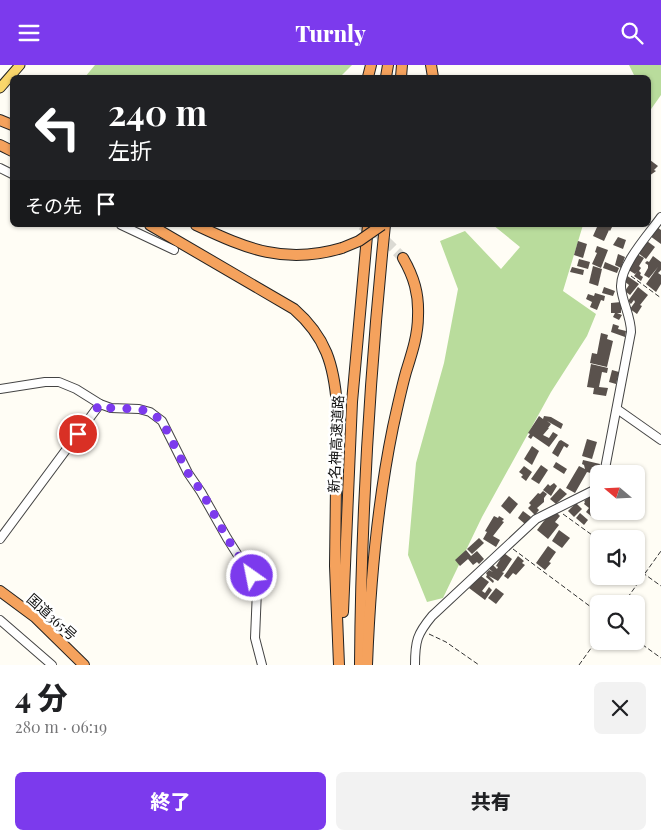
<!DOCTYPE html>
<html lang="ja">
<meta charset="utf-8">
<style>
:root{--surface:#fff;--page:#f2f2f2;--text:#202124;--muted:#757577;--accent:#7c3aed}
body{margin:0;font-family:"Playfair Display","Noto Sans JP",serif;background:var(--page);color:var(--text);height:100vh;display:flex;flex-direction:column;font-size:19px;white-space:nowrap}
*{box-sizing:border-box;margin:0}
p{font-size:16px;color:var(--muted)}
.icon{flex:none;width:28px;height:28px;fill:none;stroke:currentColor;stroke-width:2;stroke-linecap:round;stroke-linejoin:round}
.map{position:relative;height:600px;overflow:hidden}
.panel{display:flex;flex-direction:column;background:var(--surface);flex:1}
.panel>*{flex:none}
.banner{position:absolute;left:10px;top:10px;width:641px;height:152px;border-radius:8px;box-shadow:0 1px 4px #0004;background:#202124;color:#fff;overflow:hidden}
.needle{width:32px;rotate:289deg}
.controls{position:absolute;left:590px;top:400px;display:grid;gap:10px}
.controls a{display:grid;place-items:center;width:55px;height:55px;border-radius:8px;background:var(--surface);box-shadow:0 1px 4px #0004;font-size:25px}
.pin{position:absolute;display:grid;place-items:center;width:42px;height:42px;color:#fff;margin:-21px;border:2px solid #fff;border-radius:50%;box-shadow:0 1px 5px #0007}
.me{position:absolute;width:55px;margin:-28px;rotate:327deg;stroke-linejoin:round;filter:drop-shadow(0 0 4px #0008)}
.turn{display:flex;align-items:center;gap:18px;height:105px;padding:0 15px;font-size:22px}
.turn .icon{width:65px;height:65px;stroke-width:2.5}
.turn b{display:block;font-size:35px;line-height:42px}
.then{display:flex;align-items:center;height:48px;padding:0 15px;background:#0003;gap:10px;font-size:19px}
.round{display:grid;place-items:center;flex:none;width:52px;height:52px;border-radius:8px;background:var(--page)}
.headline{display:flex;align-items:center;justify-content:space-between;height:85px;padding:0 15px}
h1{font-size:30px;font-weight:800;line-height:38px}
.action{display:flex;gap:10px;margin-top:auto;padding:10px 15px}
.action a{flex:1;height:58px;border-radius:8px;background:var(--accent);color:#fff;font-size:20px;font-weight:800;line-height:58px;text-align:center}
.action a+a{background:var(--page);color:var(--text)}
header{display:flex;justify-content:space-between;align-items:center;height:65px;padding:0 15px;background:var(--accent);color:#fff;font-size:22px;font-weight:800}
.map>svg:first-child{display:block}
</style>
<header><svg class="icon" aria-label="menu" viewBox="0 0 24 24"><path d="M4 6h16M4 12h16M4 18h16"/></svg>Turnly<svg class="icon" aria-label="search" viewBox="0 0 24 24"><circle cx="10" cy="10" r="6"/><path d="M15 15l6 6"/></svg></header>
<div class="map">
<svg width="661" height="600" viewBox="0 0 661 600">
<rect width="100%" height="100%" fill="#fffdf5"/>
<!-- forest -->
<g fill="#b9dc9c">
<path d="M95,0H352L340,12H85Z"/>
<path d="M629,0H661V30L649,47V12H635Z"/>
<path d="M493,160H583L563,226L596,249L587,271L551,327L482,452L443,533L427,537L408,490L416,398L444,298L458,224L440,176L465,166L501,204L520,182Z"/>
</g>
<!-- building -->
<g fill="#5a524d">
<path d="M650,95L658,101L654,105L656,106L649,111Z"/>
<path d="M591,160H613L610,166L609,165L604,176L593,171L597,162Z"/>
<path d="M657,162L661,165V179L650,171Z"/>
<path d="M618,172L626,175L623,184L613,180Z"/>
<path d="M578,176L587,179L583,193L574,190Z"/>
<path d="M647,176L655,182L646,194L638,188Z"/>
<path d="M597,181L608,185L601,203L592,199L597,188L595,187Z"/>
<path d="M618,189L625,192L621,203L615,200Z"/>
<path d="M637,189L644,193L639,201L641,203L639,206L641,208L640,210L643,212L641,216L634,211L637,207L635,209L627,204Z"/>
<path d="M653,191L661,197V205L658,208L661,210V219L656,227L646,219L658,202L649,213L644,210L648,203V200L645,198L647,196L649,197Z"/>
<path d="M579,194L590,197L588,204L577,201Z"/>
<path d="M605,197L619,203L617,208L603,203Z"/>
<path d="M593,201L602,204L598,221L589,218Z"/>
<path d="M572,202L584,205L583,210L570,207Z"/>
<path d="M626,210L639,219L630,230L625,226L629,220L624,216Z"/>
<path d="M604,222L615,226L613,231L602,228Z"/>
<path d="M638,222L648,230L640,240L642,241L637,249L630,244L635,237L634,235L631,239L628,236Z"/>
<path d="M595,228L605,231L604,236L601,235L597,245L590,242L592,237L586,234L588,229L594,231Z"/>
<path d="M621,237V248H617L622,250L619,255L613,252L615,248H611V238Z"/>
<path d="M613,259L619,261L618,264L626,266L625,272L611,267Z"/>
<path d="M601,268L608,270L607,274L613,276L607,302L590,298L592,288L597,289Z"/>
<path d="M591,299L608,303L607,308L602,307L599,322L608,323L606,331L593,329L594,323L587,322Z"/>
<path d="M612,305L619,307L616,319L609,317Z"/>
<path d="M539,351L543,354L544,351L551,352L563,359L561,364L547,356L551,359L548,363H549L543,370L549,373L553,367L558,370L549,382L533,371L531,374L528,372L530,369L528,368Z"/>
<path d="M587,374L597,377L592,394L582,391Z"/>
<path d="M561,375L569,380L567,383L564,381L558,392L552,388L559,376Z"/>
<path d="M532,381L539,386L532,400L524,394Z"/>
<path d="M583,395L600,399L598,406L595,405L594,409L587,407L575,428L566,423L579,401L585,404L584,400L582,399Z"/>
<path d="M556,397L567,404L564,409L553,402Z"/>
<path d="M541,400L548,405L539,419L531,414Z"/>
<path d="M524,401L532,407L526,416L521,412L523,410L519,407Z"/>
<path d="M554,418L557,421L551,431L543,425L548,419L550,421Z"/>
<path d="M560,423L567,429L556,439L550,434Z"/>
<path d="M543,426L547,429L544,433V437L537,443L539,445L535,450L528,443L531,440L529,438L538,428L540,429Z"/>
<path d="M592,430L599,434V437L592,446L594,448L591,451L586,447L589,443L584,439L585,437L584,436Z"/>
<path d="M509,431L518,439L510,449L501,441Z"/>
<path d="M576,438L582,444L574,452L568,446Z"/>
<path d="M523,446L531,452L525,459L518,453Z"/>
<path d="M556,447L560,451L555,457L559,460L548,474L537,465L547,452Z"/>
<path d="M580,448L588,455L584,460L576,453Z"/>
<path d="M494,451L498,453L499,451L504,454L502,456L504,457L493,471L500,475L496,482L483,474L487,467L485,466Z"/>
<path d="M559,465L570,473L562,483L552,476Z"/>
<path d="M479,473L484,478L472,489L467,484Z"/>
<path d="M548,481L556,487L549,497L551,498L545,505L536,498Z"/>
<path d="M466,485L471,491L477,486L484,494L479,499L477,497L473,500L468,494L460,501L455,495Z"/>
<path d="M504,488L512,494L504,506L502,507L504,508L498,516L489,511L494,516L493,518L486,512L487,510L486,508L489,505L493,507L489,504L492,499L497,504L498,502L496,501Z"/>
<path d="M518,491L524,496L522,498L525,500L516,510L513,508L508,514L504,511Z"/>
<path d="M481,511L489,517L482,526L485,528L489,522L492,525L485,535L469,523Z"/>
<path d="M496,523L504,529L496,539L488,533Z"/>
</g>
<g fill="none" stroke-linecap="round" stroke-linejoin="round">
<!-- highway-tunnel -->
<path stroke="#dbdad3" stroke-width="10" stroke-dasharray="10 5" stroke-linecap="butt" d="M361,160L379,169L403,193"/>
<!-- minor casing -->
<g stroke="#444" stroke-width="10">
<g id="minor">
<path d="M0,103L12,109"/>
<path d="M121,160L174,185"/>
<path d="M0,324L45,317H59L76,324L100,339L111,343L139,344L150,347L162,356L188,408L201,427L227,473L251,511L257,525L255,573L262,600"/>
<path d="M617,344L661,375"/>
<path d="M604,409L631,267C631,251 622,237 621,222C620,200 649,169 661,152"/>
<path d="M0,474L100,339"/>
<path d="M0,555L52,600"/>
<path d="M415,600C415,576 417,569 432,551L536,454L594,425L599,421"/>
</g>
</g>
<!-- major casing -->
<g stroke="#222" stroke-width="11">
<path id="major" d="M0,23L20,0"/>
</g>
<!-- highway casing -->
<g stroke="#222" stroke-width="12">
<g id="highway">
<path d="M431,0L433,12"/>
<path d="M368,12L371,0"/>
<path d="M386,12L388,0"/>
<path d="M401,12L402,0"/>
<path d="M0,55L12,60"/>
<path d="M0,80L12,86"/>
<path d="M150,160L294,244C326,272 334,300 337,341L335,501L339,600"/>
<path d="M196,160C247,184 285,200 342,183"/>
<path d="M0,526L35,552L84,600"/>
<path d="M343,547L352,337L368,160"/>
<path d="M360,600C361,453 370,306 385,160"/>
<path d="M367,600C370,520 377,440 393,362C397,344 401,325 406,307C412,288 418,270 418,251C419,229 414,212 403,193"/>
</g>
</g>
<!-- path -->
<g stroke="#333" stroke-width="1" stroke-dasharray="5 2.5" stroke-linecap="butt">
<path d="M631,211L661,233"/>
<path d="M563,449L599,475"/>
<path d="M513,484L599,548"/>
<path d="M636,503L661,521"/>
<path d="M623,539L661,486"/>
<path d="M429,569L446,577L479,600"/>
<path d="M636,575L661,593"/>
<path d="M579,600L599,572"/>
</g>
<!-- minor -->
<use href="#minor" stroke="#fff" stroke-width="8"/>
<!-- major -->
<use href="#major" stroke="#f9d66b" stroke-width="9"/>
<!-- highway -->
<use href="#highway" stroke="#f5a25d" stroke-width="10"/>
<!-- highway-bridge casing -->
<g stroke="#222" stroke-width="12" stroke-linecap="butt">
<path id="highway-bridge" d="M342,183L359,176L382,160"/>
</g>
<!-- highway-bridge -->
<use href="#highway-bridge" stroke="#f5a25d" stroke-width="10"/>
</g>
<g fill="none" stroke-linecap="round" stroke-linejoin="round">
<!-- route -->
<path stroke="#7c3aed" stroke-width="9" stroke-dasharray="0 16.2" d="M78,369L100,339L111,343L139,344L150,347L162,356L188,408L202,427L227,473L252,511"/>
</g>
<g text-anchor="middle" stroke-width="5" stroke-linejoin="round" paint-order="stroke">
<!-- street labels -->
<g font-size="14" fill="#111" stroke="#fff">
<text transform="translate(336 379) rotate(-87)" y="5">新名神高速道路</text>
<text transform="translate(52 552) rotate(42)" y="5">国道365号</text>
</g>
</g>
</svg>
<div class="controls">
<a><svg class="needle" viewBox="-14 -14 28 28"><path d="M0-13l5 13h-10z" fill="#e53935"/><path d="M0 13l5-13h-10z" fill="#757577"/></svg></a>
<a><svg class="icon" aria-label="sound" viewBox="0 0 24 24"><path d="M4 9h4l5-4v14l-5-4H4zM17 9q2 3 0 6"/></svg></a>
<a><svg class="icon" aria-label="search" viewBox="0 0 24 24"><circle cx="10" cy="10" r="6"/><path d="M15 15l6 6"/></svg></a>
</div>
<div class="pin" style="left:78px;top:369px;background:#d93025"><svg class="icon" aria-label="arrive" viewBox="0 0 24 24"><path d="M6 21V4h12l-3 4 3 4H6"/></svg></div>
<svg class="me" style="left:252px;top:511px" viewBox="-20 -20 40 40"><circle r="17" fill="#7c3aed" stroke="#fff" stroke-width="3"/><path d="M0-11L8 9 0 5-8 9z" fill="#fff"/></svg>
<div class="banner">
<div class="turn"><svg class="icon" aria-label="left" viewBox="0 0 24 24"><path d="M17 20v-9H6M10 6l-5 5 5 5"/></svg><div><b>240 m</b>左折</div></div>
<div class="then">その先<svg class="icon" aria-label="arrive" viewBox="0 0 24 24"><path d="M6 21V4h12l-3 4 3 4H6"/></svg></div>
</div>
</div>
<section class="panel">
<div class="headline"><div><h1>4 分</h1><p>280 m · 06:19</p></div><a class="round"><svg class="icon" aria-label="close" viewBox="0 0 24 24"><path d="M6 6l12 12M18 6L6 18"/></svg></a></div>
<div class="action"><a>終了</a><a>共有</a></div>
</section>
